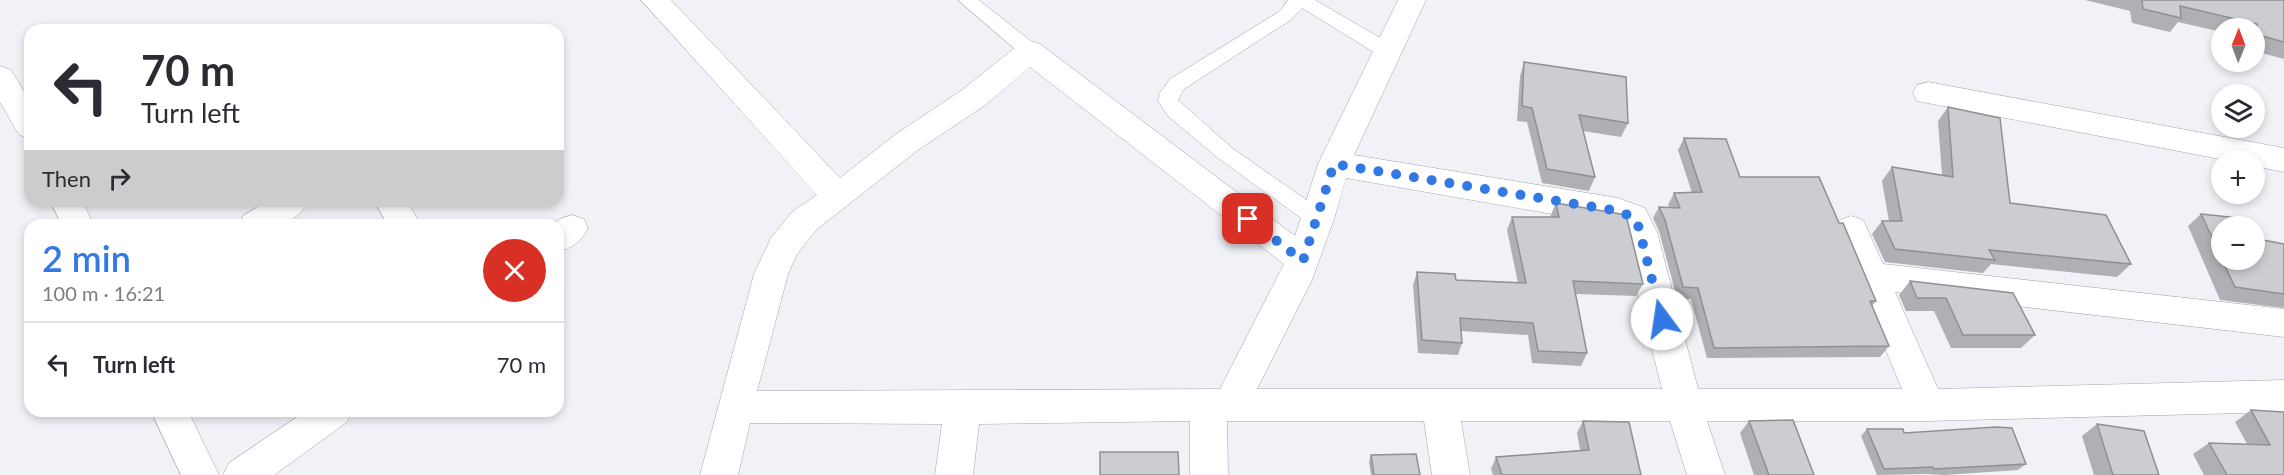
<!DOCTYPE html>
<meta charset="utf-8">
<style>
:root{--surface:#fff;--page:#f2f2f3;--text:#2b2b33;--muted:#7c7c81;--line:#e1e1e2;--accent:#3279e6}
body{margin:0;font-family:Lato,sans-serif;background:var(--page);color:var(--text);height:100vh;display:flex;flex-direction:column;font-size:22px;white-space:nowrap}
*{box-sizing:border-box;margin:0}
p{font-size:20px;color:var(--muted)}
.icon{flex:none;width:33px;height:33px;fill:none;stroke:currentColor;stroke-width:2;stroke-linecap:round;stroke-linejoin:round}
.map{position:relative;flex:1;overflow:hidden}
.sheet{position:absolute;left:24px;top:219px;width:540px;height:198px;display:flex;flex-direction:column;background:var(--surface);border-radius:18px;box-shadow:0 3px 9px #0003}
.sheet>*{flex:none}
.banner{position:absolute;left:24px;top:24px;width:540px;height:183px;border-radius:18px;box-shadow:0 3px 9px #0003;background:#fff;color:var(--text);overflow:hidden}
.needle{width:39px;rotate:1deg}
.tools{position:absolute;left:2211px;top:18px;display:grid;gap:12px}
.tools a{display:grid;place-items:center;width:54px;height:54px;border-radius:50%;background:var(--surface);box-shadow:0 3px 9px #0003;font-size:30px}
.pin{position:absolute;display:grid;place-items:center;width:51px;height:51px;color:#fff;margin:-26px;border-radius:12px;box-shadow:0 3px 9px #0006}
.me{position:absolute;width:66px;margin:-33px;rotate:346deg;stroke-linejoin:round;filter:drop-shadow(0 0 4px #0008)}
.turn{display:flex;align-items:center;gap:21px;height:126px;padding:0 18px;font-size:27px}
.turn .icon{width:78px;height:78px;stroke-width:2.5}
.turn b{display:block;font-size:42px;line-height:51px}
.then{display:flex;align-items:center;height:57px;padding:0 18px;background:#0003;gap:12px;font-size:22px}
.round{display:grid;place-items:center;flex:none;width:63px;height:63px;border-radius:32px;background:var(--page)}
.headline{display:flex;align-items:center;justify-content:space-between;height:102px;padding:0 18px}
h1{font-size:36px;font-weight:600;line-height:45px;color:var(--accent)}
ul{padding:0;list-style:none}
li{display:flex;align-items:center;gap:18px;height:84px;padding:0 18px;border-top:2px solid var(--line)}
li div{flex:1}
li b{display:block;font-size:22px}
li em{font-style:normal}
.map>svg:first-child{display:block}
</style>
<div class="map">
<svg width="2284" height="475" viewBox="0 0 2284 475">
<rect width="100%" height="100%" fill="#f1f2f7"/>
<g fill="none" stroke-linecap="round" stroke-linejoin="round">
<!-- service casing -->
<g stroke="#a4a4a9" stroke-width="1">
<g id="service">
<path d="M958,0H979L1037,46L1039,51L1037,56L1030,57L1023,56Z"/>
<path d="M1288,0H1315L1394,46L1396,51L1394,56L1387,57L1380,56L1302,8L1292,19L1184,89L1178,100L1232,148L1325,213L1328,219L1325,225L1318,227L1311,225L1218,158L1168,116L1158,101L1159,94L1170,79L1280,11Z"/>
</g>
</g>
<!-- minor casing -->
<g stroke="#a4a4a9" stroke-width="1">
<g id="minor">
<path d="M641,0H671L840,178L896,134L962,90L1020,44L1030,41L1040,44L1295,236L1318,164L1398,0H1426L1354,155L1618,198L1645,208L1657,232L1698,389H1902L1835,229L1839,220L1851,216L1863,220L1883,264L2284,309V337L1895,292L1938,389L2284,380V412L1927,421H1707L1725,475H1687L1670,421H1461L1470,475H1432L1424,421H1227L1228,475H1190V421L979,424L973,475H935L942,424L750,423L738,475H700L754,274L771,238L793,211L817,195ZM1030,67L1284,264L1220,389L757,391L788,274L797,254L817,229L918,150L984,106ZM1346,178L1621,226L1662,389H1257L1312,280L1334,219Z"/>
<path d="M0,66L11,70L30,101V138L19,135L0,102Z"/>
<path d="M1928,82L2284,148V172L2254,166V160H2225L1917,101L1913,93L1917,85Z"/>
<path d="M50,201H82L94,225H62Z"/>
<path d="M267,201H309C294,229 266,225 239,225L243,216Z"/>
<path d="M374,201H407L421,225H388Z"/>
<path d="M572,215L584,219L588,228C582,241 572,248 558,252V225H553L560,219Z"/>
<path d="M151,411H188L219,475H181Z"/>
<path d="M306,411H352L347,422L274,475H223L229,463Z"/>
</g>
</g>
<!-- service -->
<use href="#service" fill="#fff" fill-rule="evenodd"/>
<!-- minor -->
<use href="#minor" fill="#fff" fill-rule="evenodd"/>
</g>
<!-- wall -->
<g fill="#afb0b5">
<path d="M2085,0H2284V59L2254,51V28H2222V32L2178,22L2170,32L2132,23L2130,11Z"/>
<path d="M1524,62L1628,123L1621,137L1583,131L1595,177L1589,191L1542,183L1527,122L1517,121L1520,76Z"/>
<path d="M1948,107L2010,203L2131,264L2117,277L1991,264L1983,273L1885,262L1872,234L1882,221H1889L1882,181L1892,167L1942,175L1938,121Z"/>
<path d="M1684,138L1740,177L1839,223L1876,301L1872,306L1889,346L1880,357L1707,358L1691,299L1677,298L1659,231L1653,218L1659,207H1669L1668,205L1674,193H1692L1678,150Z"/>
<path d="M1556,203L1643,284L1636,296L1575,294L1587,353L1581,366L1532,363L1528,335L1461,331L1462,343L1458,355L1418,353L1413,285L1417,272L1456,280L1518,283L1507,230L1512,217H1550Z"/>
<path d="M2201,214L2222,226V260H2254L2258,239L2284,244V308L2220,300L2188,226Z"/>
<path d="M1910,281L2035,335L2021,348H1951L1934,311H1906L1899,295Z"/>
<path d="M2251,410L2284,412V475H2204L2193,454L2209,443L2247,444L2235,422Z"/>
<path d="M1583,421L1641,475H1493L1491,469L1496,457L1580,450L1577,433Z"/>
<path d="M1749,421L1814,475H1754L1740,433Z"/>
<path d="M2097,424L2159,475H2094L2082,436Z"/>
<path d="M1867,429L1904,433L2026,464L2018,470L1945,475L1925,474L1877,475L1861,436Z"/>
<path d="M1371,455L1420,475H1371L1369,462Z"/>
</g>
<!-- building -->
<g fill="#cccdd2" stroke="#8f9093" stroke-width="1.5">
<path d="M2142,0H2284V42L2258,35L2257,24L2180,6L2181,18L2143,9Z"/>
<path d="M1524,62L1626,77L1628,123L1579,115L1595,177L1547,169L1532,108L1522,106Z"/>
<path d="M1948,107L2000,118L2010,203L2106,215L2131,264L1989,250L1995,260L1895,249L1882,221H1902L1892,167L1953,177Z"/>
<path d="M1684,138L1726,139L1740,177H1819L1839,223H1843L1876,301H1870L1889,346L1714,348L1698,288L1683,287L1665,220L1659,207L1680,208L1674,193L1702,192Z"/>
<path d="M1556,203L1626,215L1643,284L1573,281L1587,353L1538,351L1533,323L1460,318L1462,343L1422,340L1417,272L1455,274L1456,280L1526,283L1512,217H1559Z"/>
<path d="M2201,214L2248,219L2252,226H2222V258Z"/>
<path d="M2254,233L2258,239L2284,244V294L2235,287L2222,260H2254Z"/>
<path d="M1910,281L2013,293L2035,335H1963L1946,298H1917Z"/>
<path d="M2251,410L2284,412V475H2227L2209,443L2270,445Z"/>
<path d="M1793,420L1814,475H1769L1749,421Z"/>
<path d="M1583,421L1629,422L1641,475H1502L1496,457L1589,450Z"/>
<path d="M2097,424L2144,431L2159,475H2113Z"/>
<path d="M1996,427L2012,428L2026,464L1934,469L1933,467L1884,469L1867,429H1903L1904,433Z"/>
<path d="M1100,452H1178L1179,475H1100Z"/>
<path d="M1416,454L1420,475H1374L1371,455Z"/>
</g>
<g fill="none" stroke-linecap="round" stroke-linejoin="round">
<!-- route -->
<path stroke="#3279e6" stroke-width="10" stroke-dasharray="0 18" d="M1248,219L1303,261L1334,164L1618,211L1633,217L1638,225L1662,319"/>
</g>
</svg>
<div class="tools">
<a><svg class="needle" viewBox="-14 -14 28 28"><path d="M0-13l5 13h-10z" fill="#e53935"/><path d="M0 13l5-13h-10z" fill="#7c7c81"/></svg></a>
<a><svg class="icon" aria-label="layers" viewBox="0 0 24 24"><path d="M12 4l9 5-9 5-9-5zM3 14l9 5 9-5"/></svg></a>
<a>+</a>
<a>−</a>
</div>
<div class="pin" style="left:1248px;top:219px;background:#d93025"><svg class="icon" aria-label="arrive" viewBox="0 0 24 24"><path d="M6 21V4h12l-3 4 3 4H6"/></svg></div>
<svg class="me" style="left:1662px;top:319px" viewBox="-20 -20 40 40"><circle r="19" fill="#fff"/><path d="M0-13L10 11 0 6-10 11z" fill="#3279e6"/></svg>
<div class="banner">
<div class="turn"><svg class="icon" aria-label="left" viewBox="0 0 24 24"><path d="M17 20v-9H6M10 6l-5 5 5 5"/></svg><div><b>70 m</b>Turn left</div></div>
<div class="then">Then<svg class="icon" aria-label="right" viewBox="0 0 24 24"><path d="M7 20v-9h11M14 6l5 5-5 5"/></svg></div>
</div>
<section class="sheet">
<div class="headline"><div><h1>2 min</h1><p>100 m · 16:21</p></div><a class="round" style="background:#d93025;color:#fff"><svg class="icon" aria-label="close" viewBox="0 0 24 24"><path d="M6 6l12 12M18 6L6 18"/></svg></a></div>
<ul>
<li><svg class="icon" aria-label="left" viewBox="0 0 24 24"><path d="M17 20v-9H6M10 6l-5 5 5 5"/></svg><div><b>Turn left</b></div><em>70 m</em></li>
</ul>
</section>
</div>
